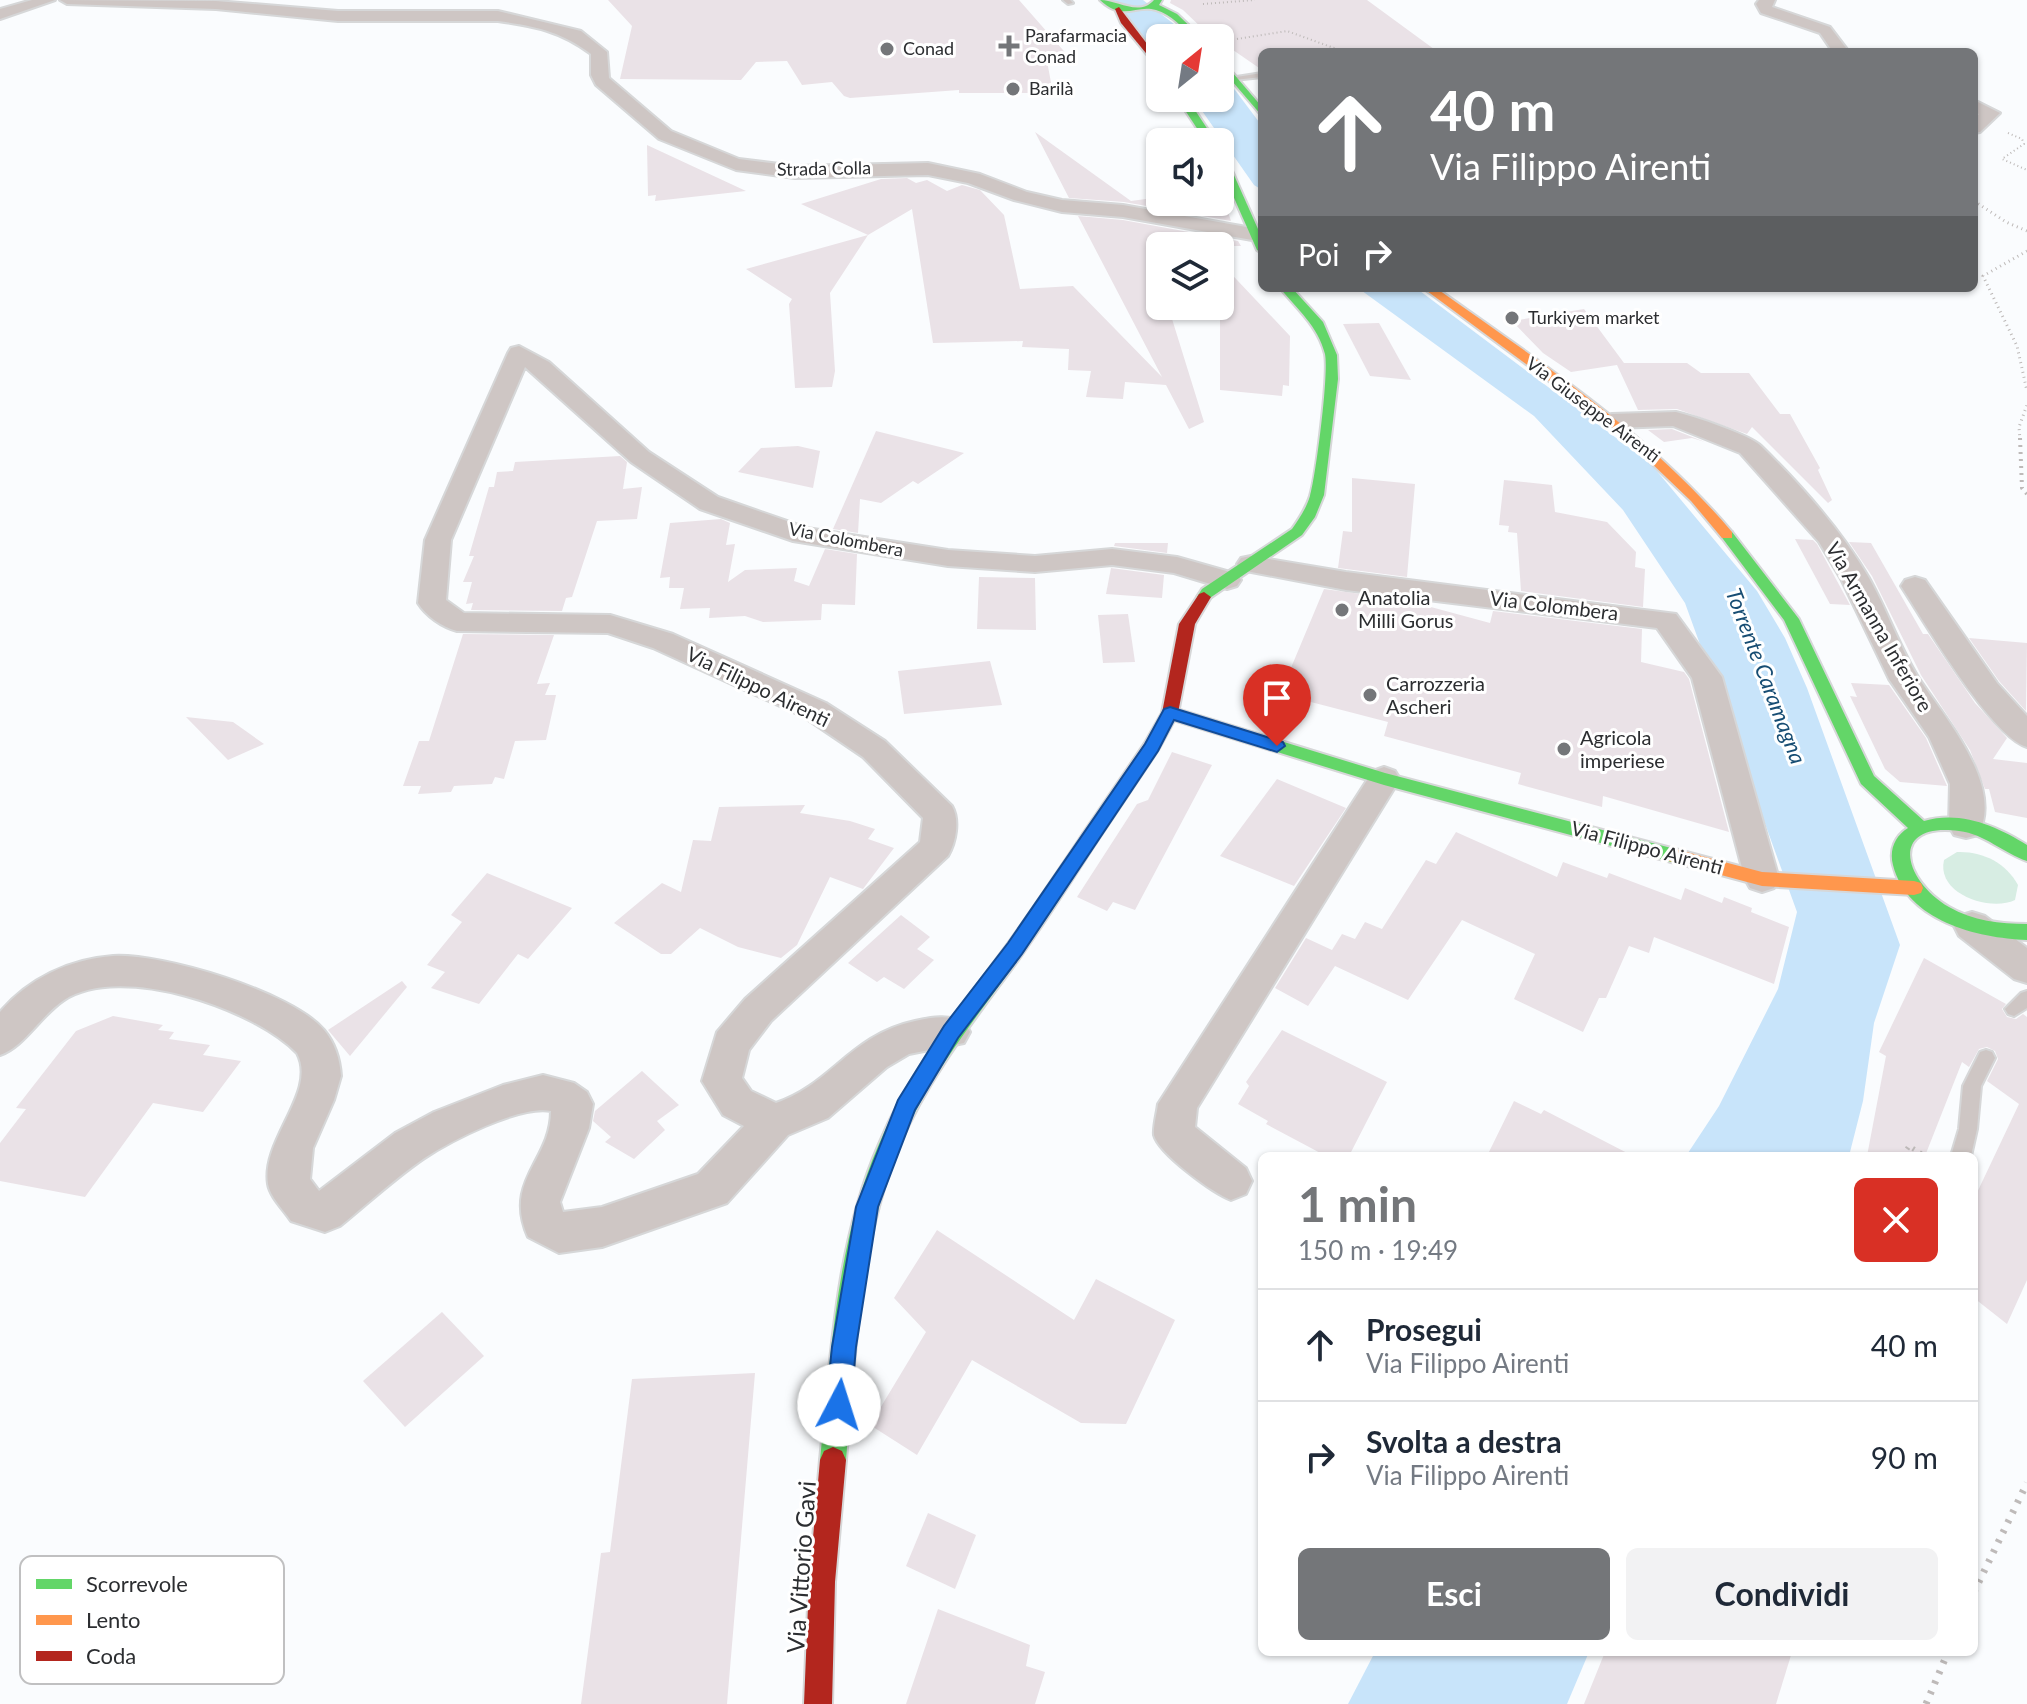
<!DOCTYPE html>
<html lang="it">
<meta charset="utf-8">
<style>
:root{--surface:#fff;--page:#f2f2f3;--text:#1f2937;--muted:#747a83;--line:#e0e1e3;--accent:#747679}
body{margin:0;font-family:Lato,sans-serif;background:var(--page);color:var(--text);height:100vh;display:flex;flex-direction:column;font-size:30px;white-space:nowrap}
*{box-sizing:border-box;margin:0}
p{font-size:26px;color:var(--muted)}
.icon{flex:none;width:44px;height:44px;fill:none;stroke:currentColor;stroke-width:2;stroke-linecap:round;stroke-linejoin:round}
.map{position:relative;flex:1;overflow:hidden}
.panel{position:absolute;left:1258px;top:1152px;width:720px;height:504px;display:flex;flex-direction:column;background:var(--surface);border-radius:12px;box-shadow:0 2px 6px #0004}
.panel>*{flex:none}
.guide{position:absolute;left:1258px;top:48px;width:720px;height:244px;border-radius:12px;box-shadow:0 2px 6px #0004;background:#747679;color:#fff;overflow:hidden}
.needle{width:52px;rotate:30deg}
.controls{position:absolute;left:1146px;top:24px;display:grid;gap:16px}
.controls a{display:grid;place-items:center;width:88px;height:88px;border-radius:12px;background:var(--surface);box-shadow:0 2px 6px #0004;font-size:40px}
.pin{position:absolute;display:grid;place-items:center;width:68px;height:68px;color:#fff;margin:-82px -34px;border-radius:50% 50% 50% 0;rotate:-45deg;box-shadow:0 0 8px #0007}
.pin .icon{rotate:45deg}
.me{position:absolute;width:88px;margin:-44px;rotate:5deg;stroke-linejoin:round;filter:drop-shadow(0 0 6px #0008)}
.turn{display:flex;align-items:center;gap:28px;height:168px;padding:0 40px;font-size:36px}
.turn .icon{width:104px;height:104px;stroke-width:2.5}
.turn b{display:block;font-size:56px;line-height:68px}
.then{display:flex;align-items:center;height:76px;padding:0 40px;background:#0003;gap:16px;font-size:30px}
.round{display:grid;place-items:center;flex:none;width:84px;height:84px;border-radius:12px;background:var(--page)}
.headline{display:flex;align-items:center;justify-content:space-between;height:136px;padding:0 40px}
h1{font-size:48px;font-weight:700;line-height:60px;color:var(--accent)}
.primary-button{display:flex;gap:16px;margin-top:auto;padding:16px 40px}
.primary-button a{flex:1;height:92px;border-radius:12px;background:var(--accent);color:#fff;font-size:32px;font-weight:700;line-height:92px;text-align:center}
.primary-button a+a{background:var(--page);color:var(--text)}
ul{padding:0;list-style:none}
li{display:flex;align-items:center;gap:24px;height:112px;padding:0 40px;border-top:2px solid var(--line)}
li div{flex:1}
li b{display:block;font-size:30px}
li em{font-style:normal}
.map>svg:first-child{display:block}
</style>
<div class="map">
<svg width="2027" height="1704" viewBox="0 0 2027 1704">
<rect width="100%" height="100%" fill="#fafcfe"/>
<!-- green -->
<path fill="#d7ede3" d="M1957,852C1983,851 2006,863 2018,885L2015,900C1990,912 1936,894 1944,860Z"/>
<!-- water -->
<g fill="#c8e4fa">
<path d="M1111,0H1143L1192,38H1160V56Z"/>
<path d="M1220,70L1262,126V190L1254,185L1193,98H1220Z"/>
<path d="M1358,288H1416L1651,464L1757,591L1785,638L1807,688L1900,945L1874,1023L1863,1101L1849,1156H1686L1719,1106L1778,989L1797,912L1685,603L1623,510L1534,416Z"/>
<path d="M1375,1652H1589L1567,1704H1348Z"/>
</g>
<!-- building -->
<g fill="#eae2e7">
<path d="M608,0H1019L1070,58L1047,61L1052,88H1044L1045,93H959V90L850,98L844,96L832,82L802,85L787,61L756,62L741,80L620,79L632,26Z"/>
<path d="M1171,0H1367L1438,52H1262V70L1220,41V38L1205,31L1183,10L1170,3Z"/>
<path d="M1035,132L1131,201L1160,197V202H1178L1182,206L1227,209L1231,221L1124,202L1069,198Z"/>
<path d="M647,145L746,191L655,201L656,195L648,196Z"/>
<path d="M907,178L916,183L927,180L947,191L962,185L980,190L1004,215L1020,289L1073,286L1162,377L1078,216L1123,220L1238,241L1241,246H1160V306H1168L1204,422L1189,429L1166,385L1125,382L1123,399L1086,397L1091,371L1068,370L1069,349L1022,347L1023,341L933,343L912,209L868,235L801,204L881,179Z"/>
<path d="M868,235L830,293L835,371L832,387L795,388L789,304L792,299L746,269Z"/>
<path d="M1220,262L1290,336L1289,386L1283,385L1282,396L1220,390Z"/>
<path d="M1584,309L1624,363H1687L1701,373H1749L1780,414H1790L1820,468L1818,470L1832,500L1828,503L1752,427L1747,434L1677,409L1638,410L1617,365L1571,372L1543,353L1512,321Z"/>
<path d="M1379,323L1411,380L1370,376L1343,324Z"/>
<path d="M1672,429L1705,442L1692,438L1664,442L1648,430Z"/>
<path d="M876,431L964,453L918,484L913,481L881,503L860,499L858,533L833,529Z"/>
<path d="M798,446L820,451L813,488L738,472L761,448Z"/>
<path d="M620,456L627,462L623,489L642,487L637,519L597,521L572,597L566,598L562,611L471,610L473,603L466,604L472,582H463L474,556H469L489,487H494L497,472L513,471L515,462Z"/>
<path d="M1352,478L1415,484L1407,577L1338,568L1343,531L1352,532Z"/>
<path d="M1504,480L1552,485L1555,512L1607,522L1636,552L1635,567L1645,569L1643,607L1521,591L1517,533L1508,532L1509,526L1499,525Z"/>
<path d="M721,519L730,523L726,545L735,544L728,582L745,570L797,568L794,581L809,586L825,549L857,554L855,605L822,604L821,620L763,622L745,616L709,618L710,608L680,609L684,588H669L670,577L660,578L670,523Z"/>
<path d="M1795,539L1813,540L1817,544L1850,605L1830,604Z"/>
<path d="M1849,542L1871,543L1923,634H1928L1975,703L2007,738L1993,759L2027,763V818L1995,812L1989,789H1985L1970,750L1921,675L1872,576Z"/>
<path d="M1115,543H1168L1167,553L1114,546Z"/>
<path d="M1111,568L1164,575L1162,598L1106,594Z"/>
<path d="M979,577L1035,578L1036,630L977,629Z"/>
<path d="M1324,589L1405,600L1490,623L1493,611L1642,629L1641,662L1684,672L1689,679L1729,832L1603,796L1602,807L1518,784L1521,773L1384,736L1388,722L1280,694Z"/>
<path d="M1128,614L1135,662L1103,663L1098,615Z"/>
<path d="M463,634L554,635L537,684L550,683L545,695H556L546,740L515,741L504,779L495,777L492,784L454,786L451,792L418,794L421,786H403L419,741H429Z"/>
<path d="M1969,638L2027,643L2026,711L1999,681Z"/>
<path d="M990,661L1002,705L904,714L898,671Z"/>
<path d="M1851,683L1889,685L1926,738L1947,786L1900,782L1885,769L1850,696L1857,697Z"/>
<path d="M186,717L233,722L264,744L228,760Z"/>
<path d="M1172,752L1212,765L1135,910L1113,902L1107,911L1077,897L1137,804L1148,800Z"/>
<path d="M1277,779L1346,808L1294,886L1220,856Z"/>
<path d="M805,805L800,813L850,821L875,829L868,839L894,848L863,889L830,877L797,945L781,958L738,947L700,928L671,954H661L614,923L662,883L681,892L693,840L711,841L719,807Z"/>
<path d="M1456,832L1557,877L1563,862L1607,878L1609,873L1681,900L1685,888L1722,903L1724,897L1752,908L1751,912L1789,927L1774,984L1654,937L1649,953L1629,946L1606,998H1599L1583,1032L1514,999L1535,954L1462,920L1408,1000L1335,966L1308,1006L1275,988L1306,938L1332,950L1342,934L1355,939L1365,922L1382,929L1426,860L1436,864Z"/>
<path d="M487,873L572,908L528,959L518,954L479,1004L431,988L445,972L427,965L462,922L451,915Z"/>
<path d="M901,915L930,937L917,949L934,960L904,989L884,977L877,982L848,963Z"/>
<path d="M1924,958L2006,1004L2002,1009L2007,1017L2016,1019L2023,1014L2027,1017V1280L2007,1324L1974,1298V1199L2019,1104L1987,1081L1998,1059L1995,1051L1987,1047L1979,1049L1969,1067L1962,1062L1925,1156H1867L1886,1056L1879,1052Z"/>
<path d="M402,981L407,987L350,1056L328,1030Z"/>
<path d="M113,1016L163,1025L158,1030L174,1032L169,1039L210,1045L203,1055L241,1061L203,1112L153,1103L85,1197L0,1181V1143L26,1109L16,1108L76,1031Z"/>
<path d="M1282,1030L1387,1082L1349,1156H1326L1266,1124L1268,1121L1238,1104L1249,1086L1246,1082Z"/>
<path d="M642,1071L679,1105L657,1121L665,1130L634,1159L605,1142L611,1137L593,1121L595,1111Z"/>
<path d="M1514,1101L1541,1114L1544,1110L1633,1156H1487Z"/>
<path d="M937,1230L1074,1320L1096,1279L1175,1320L1126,1424L1081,1423L972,1360L917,1455L870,1425L926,1332L894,1298Z"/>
<path d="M442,1312L484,1356L405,1427L363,1381Z"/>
<path d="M755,1373L727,1704H581L601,1553L610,1552L632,1379Z"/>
<path d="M928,1513L976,1535L955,1589L906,1566Z"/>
<path d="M938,1609L1030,1645L1026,1666L1045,1672L1035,1704H906Z"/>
<path d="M1605,1652H1792L1776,1704H1584Z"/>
</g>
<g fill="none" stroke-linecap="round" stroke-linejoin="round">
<!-- lane casing -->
<g stroke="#d6d7d8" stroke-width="4">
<g id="lane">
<path d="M1063,0H1070L1073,3L1068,4Z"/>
<path d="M1262,73V77L1234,80L1230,78Z"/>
<path d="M2027,991V1008L2014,1016L2008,1014L2005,1009L2021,993Z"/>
<path d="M1986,1050L1992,1052L1995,1058L1981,1086L1977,1129L1971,1156H1951L1959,1129L1963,1086L1980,1052Z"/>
</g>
</g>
<!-- street casing -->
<g stroke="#d6d7d8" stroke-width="4">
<g id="street">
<path d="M32,0H55L0,19V9Z"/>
<path d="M60,0L216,1L338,11H498L581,31L607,52L609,78L671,131L739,159L795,166L928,163L980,174L1027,192L1062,200L1123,205L1252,228L1262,234L1252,240L1123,217L1062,212L1014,200L968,183L928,175L795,178L736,170L659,139L596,85L591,75V54C561,31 534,26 498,21H338L216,9L67,4Z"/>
<path d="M1759,0H1775L1772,7L1830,27L1849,52H1833L1820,33L1761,13L1756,4Z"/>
<path d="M1974,100L2000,113L1980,132L1974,133V119L1979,114L1974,112Z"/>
<path d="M519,346L549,362L649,452L718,497L807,528L948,550L1035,556L1112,549L1177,557L1237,574L1241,580L1237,586L1227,589L1174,573L1112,565L1035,572L948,566L793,541L700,509L631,462L525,367L451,540L446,600L464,613L610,615L673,634L826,703L885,741L952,806C960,820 956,842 948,856L771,1021L749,1050L742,1078L751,1091L776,1103C832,1084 850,1035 915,1021C932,1017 948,1015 964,1021L970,1032L964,1043L909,1054L887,1067L828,1118L788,1135L727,1203L602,1247L559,1253L528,1237C503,1180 551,1161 551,1111C519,1105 450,1141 423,1159C394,1179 367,1204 340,1226L325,1232L291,1221C284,1210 270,1197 268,1184C261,1139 318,1092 297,1053C253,1008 121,963 64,1000C40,1016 24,1047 0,1055V1012C28,979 69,959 113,956C162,953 292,992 324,1030C335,1043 340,1060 341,1076L334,1100L313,1148L310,1179L319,1191L395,1133L434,1112L503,1085L543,1075L574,1083L587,1092L593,1104L589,1128L560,1202L563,1212L602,1207L698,1174L744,1126L723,1115L702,1081L717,1032L745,999L920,842L923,818L863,757L804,717L653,648L608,633L457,631C442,627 426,616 418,603L425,540L508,353L511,348Z"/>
<path d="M1676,412C1693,416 1750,435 1761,446C1801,485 1841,530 1869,578C1887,610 1899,646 1918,677C1943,716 2005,785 1978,835L1966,838L1954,835L1949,826L1950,784L1929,737L1889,679L1841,579L1819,542L1740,453L1673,426L1612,428L1603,426L1600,421L1603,416L1612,414Z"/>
<path d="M1251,556L1346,572L1676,614L1722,677L1779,879L1774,888L1762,892L1750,888L1745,879L1692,678L1657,628L1346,590L1241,570L1237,564L1241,558Z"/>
<path d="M1915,577L1925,580L1997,683L2027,716V747C1991,737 1924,621 1901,586L1905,580Z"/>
<path d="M1384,767L1395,771L1400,779L1197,1108L1195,1127L1246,1168L1252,1181L1246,1194L1231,1200C1213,1193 1159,1154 1154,1135C1153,1127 1157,1113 1158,1104L1373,771Z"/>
<path d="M1972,912L1985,916L2027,948V983L2014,979L1959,936L1954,926L1959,916Z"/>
</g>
</g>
<!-- fast casing -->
<g stroke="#d6d7d8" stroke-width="4">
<g id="fast">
<path d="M1100,0C1118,0 1139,17 1154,0H1162L1159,5L1177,14L1202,38H1193C1183,28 1171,14 1156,10C1136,4 1123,22 1100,0Z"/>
<path d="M1220,58L1262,107V116L1220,67Z"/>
<path d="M1177,98H1187L1216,142H1206Z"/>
<path d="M1220,152L1225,155L1262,238V253L1257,250L1220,166Z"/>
<path d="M1280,288H1292L1323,322L1337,355L1338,379L1324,495L1315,517L1302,535L1204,602L1197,597L1202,589L1292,529C1299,519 1306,509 1310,496C1316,475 1329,374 1325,354C1318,326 1297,309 1280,288Z"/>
<path d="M1727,531L1732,532L1799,619L1874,776L1924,821C1960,810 1997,826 2027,845V861C2003,853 1985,834 1959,831C1888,822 1903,880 1949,907C1973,921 2000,924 2027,924V940C1977,938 1907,921 1893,865C1889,850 1895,836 1908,828L1861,784L1784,620L1720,535Z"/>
<path d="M1170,707L1385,773L1675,849L1681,851L1684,856L1681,861L1675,863L1384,785L1164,717L1162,713L1164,709Z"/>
<path d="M1089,832L1098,839L1095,844C1070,883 1045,922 1018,960C975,1019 929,1076 900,1144C859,1242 855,1355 846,1460L842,1469L833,1473L824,1469L820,1460C831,1355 836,1242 879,1144C910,1069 960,1009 1007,945C1033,909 1058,871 1083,834Z"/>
</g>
</g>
<!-- slow casing -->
<g stroke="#d6d7d8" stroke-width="4">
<g id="slow">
<path d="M1423,288H1436C1542,363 1648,433 1732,532V538H1722L1691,501L1621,434Z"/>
<path d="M1675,849L1762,872L1914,881L1921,883L1923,888L1921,893L1914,895L1762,886L1669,861L1666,856L1669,851Z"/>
</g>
</g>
<!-- jam casing -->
<g stroke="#d6d7d8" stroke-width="4">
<g id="jam">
<path d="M1119,7L1160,61V70L1121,23L1115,9Z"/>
<path d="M1204,592L1211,597L1195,624L1178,713L1158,750L1095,844H1083L1080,839L1083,834L1145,743L1162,713L1179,624L1199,594Z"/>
<path d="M833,1447L842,1451L846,1460L835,1582L832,1704H804L809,1582L820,1460L824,1451Z"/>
</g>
</g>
<!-- path-far4 -->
<g stroke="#bebab9" stroke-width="2" stroke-dasharray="1 3" stroke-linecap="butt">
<path d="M1203,4L1255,0"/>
<path d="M1237,39L1287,31L1345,52"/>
<path d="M2008,133L2022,139L2024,144L2002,159L2027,170"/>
</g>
<!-- path-far3 -->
<g stroke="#bebab9" stroke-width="3" stroke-dasharray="1 4" stroke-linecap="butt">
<path d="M1974,201L2006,222L2027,231"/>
<path d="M2027,251L1983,276L2017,346L2027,391"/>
<path d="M2020,440L2019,427L2027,405"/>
</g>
<!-- path-far2 -->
<path stroke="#bebab9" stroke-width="4" stroke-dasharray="2 5" stroke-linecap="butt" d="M2020,438L2022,488L2027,494"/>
<!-- path-far1 -->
<path stroke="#bebab9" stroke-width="5" stroke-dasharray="2 6" stroke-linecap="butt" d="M1907,1149L1909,1146L1925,1156"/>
<!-- path -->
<g stroke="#bebab9" stroke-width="7" stroke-dasharray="3 8" stroke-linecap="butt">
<path d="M1974,1592L2027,1483"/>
<path d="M1926,1704L1948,1652"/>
</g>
<!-- lane -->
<use href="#lane" fill="#cec6c4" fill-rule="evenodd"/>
<!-- street -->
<use href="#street" fill="#cec6c4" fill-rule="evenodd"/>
<!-- fast -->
<use href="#fast" fill="#63d668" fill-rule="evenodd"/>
<!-- slow -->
<use href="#slow" fill="#ff974d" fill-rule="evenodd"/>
<!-- jam -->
<use href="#jam" fill="#b3261e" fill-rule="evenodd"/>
</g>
<!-- route -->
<path fill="#1a73e8" stroke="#114b97" stroke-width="2" d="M1170,707L1283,742L1285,746L1277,752L1174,720L1158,751L1022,954L958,1038L915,1110L878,1207L856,1347L851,1405L847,1414L839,1418L830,1414L826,1405L832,1347L856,1207L898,1100L944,1026L1008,943L1145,744L1164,709Z"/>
<!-- markers -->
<g fill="#747679" stroke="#fff" stroke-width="3">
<path d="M1005 34h8v8h8v8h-8v8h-8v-8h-8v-8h8z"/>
<circle cx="887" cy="49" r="8"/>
<circle cx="1013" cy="89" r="8"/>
<circle cx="1512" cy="318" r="8"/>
<circle cx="1342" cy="610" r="8"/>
<circle cx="1370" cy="695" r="8"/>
<circle cx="1564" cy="749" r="8"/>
</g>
<g text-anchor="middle" stroke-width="6" stroke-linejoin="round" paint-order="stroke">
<!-- far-poi labels -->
<g font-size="18" fill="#2c2e31" stroke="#fff" text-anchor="start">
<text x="1025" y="42">Parafarmacia<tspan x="1025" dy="21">Conad</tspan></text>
<text x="903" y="55">Conad</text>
<text x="1029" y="95">Barilà</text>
<text x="1528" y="324">Turkiyem market</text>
</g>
<!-- far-street labels -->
<g font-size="18" fill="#2c2e31" stroke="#fff">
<text transform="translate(824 169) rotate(-1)" y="6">Strada Colla</text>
<text transform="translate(1593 410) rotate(37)" y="6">Via Giuseppe Airenti</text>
<text transform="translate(846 540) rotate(11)" y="6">Via Colombera</text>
</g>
<!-- poi labels -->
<g font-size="20" fill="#2c2e31" stroke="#fff" text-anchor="start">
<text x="1358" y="605">Anatolia<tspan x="1358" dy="23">Milli Gorus</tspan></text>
<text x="1386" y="691">Carrozzeria<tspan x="1386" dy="23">Ascheri</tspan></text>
<text x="1580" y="745">Agricola<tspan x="1580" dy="23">imperiese</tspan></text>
</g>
<!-- street labels -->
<g font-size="20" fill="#2c2e31" stroke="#fff">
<text transform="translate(1554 606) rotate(7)" y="7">Via Colombera</text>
<text transform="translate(1879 627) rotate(60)" y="7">Via Armanna Inferiore</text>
<text transform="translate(758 687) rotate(26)" y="7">Via Filippo Airenti</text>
<text transform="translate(1647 848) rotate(15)" y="7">Via Filippo Airenti</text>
</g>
<!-- water labels -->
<g font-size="22" font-style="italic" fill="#174d73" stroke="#fff">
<text transform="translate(1766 676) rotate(69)" y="8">Torrente Caramagna</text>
</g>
<!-- near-street labels -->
<g font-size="24" fill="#2c2e31" stroke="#fff">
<text transform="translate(802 1567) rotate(-86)" y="8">Via Vittorio Gavi</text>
</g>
</g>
<!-- legend -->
<rect x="20" y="1556" width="264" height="128" rx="12" fill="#fff" stroke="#c0c0c1" stroke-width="2"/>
<rect x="36" y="1579" width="36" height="10" fill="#63d668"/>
<rect x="36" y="1615" width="36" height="10" fill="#ff974d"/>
<rect x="36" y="1651" width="36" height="10" fill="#b3261e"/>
<g font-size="22" fill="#2c2e31">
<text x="86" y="1592">Scorrevole</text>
<text x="86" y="1628">Lento</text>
<text x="86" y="1664">Coda</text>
</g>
</svg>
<div class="controls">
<a><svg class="needle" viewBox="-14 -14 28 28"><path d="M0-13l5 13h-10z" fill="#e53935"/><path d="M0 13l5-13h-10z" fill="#747a83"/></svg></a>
<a><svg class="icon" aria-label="sound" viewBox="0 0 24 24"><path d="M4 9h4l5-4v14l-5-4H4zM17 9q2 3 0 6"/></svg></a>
<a><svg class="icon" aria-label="layers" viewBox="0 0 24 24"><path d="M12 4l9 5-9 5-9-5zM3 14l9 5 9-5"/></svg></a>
</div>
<div class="pin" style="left:1277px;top:746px;background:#d93025"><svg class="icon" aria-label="arrive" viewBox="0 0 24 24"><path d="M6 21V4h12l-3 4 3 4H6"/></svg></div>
<svg class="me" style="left:839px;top:1405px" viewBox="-20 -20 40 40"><circle r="19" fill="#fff"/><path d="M0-13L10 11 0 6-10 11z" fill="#1a73e8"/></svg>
<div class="guide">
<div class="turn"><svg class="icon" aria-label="ahead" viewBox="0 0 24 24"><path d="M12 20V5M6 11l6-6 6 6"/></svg><div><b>40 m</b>Via Filippo Airenti</div></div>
<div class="then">Poi<svg class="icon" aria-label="right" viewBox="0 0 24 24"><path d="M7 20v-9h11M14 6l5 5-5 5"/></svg></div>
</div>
<section class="panel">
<div class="headline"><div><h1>1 min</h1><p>150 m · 19:49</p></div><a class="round" style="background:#d93025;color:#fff"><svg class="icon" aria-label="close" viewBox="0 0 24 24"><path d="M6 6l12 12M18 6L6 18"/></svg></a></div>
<ul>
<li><svg class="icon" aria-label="ahead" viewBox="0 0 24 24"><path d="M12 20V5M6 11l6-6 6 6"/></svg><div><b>Prosegui</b><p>Via Filippo Airenti</p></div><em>40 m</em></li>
<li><svg class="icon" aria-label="right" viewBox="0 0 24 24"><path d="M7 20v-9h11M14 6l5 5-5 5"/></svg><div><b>Svolta a destra</b><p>Via Filippo Airenti</p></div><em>90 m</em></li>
</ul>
<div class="primary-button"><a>Esci</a><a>Condividi</a></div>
</section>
</div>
